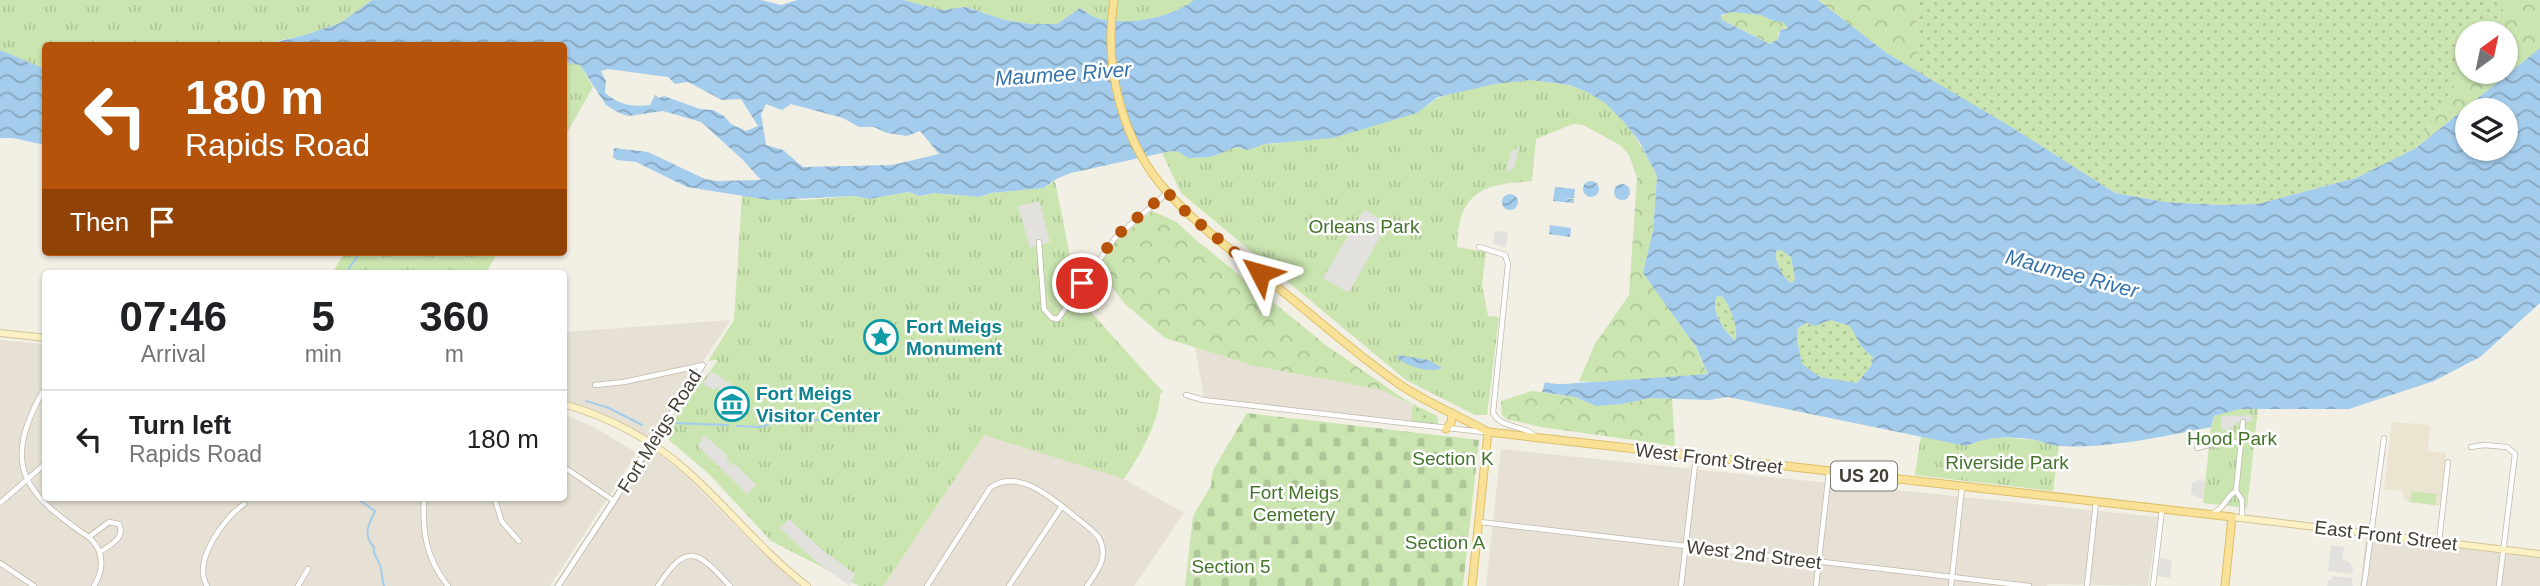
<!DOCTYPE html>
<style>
:root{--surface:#fff;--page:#f2f2f2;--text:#202124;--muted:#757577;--line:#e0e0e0}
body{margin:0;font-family:Arial,sans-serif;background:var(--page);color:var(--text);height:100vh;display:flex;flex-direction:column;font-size:26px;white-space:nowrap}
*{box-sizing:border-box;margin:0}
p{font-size:23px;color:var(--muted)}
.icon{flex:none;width:38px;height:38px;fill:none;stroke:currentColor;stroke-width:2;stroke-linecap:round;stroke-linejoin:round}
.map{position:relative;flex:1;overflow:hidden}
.sheet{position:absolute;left:42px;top:270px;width:525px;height:231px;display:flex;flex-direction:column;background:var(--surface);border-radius:7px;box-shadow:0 2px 5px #0004}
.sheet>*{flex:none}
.hud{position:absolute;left:42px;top:42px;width:525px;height:214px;border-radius:7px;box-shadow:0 2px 5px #0004;background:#b45309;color:#fff;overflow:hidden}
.needle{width:46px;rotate:33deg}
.fabs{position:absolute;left:2455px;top:21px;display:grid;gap:14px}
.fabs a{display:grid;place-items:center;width:63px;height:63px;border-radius:50%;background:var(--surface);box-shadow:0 2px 5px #0004;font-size:35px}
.pin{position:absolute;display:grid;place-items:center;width:60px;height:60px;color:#fff;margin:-30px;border:4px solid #fff;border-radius:50%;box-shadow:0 2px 7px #0007}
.me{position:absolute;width:77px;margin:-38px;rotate:309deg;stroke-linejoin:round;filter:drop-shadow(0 0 5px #0008)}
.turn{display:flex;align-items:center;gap:24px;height:147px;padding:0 28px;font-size:32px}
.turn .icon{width:91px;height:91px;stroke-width:2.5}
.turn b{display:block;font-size:49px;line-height:60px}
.then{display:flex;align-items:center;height:66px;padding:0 28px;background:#0003;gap:14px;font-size:26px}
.eta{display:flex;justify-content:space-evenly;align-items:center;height:119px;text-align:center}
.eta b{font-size:42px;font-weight:600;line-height:49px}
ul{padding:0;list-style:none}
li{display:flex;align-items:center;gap:21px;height:98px;padding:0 28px;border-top:2px solid var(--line)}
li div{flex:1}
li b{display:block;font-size:26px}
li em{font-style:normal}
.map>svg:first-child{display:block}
</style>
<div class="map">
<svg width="2540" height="586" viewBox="0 0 2540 586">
<defs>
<pattern id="grass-dots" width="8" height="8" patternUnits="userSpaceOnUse" patternTransform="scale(1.75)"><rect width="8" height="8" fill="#cae5b0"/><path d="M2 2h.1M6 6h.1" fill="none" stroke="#afc698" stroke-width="1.8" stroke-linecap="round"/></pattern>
<pattern id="forest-crowns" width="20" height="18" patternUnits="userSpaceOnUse" patternTransform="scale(1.75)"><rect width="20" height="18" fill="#cae5b0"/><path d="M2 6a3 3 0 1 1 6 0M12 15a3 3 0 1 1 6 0" fill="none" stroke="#afc698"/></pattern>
<pattern id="cemetery-stones" width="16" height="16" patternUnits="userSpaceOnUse" patternTransform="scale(1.75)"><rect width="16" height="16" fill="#cae5b0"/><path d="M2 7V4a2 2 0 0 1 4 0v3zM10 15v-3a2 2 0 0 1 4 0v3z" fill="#afc698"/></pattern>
<pattern id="park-tufts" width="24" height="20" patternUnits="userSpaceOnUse" patternTransform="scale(1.75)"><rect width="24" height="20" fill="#cae5b0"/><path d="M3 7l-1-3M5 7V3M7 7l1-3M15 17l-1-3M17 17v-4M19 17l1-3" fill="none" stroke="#afc698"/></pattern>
<pattern id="water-waves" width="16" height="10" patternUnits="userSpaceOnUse" patternTransform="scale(1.75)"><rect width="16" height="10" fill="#a4ccec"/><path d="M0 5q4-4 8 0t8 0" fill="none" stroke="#87a7c0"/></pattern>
</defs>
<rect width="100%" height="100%" fill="#f2efe5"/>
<!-- residential -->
<g fill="#e6e1d4">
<path d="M731,320L652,436L648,438L606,415L564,400V332Z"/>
<path d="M0,340L45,344L46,497H564V414L592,426L637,453L550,586H0Z"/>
<path d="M1195,347L1255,366L1382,390L1413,405L1411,422L1204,398Z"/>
<path d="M984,434L1124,479L1184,513L1134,586H883Z"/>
<path d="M1501,449L2158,517L2148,586L2048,584L2047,586H1486Z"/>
<path d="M656,452L682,472L762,552L800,586H563L648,454Z"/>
<path d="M2366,538L2540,558V586H2360Z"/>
</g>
<!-- education -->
<path fill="#eae4d0" d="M2392,422L2430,425L2428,451L2446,453L2440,506L2409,502L2403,497V491L2384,489Z"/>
<!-- grass -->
<g fill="url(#grass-dots)">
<path d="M1916,0H2510L2489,33H2468L2467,67L2416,148L2356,178L2258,204L2220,205L2165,202L2115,193L2013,128L1918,73Z"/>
<path d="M1781,249L1791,257L1795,279L1792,283C1783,279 1774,261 1776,251Z"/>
<path d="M1717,296L1723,297C1731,309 1739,327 1735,341C1724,330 1710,313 1717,296Z"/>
<path d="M1830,320L1850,326L1861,346L1873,358L1871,366L1857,383L1820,377L1801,364L1797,339L1798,328L1806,323L1815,326Z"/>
<path d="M1413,404L1437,416L1439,425L1411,422Z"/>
</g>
<!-- forest -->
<g fill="url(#forest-crowns)">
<path d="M1818,0H1916L1918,73L1888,54Z"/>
<path d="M2510,0H2540V48L2416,148L2467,67L2468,72H2506V33H2489Z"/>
<path d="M1730,12L1761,15L1771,20L1784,23L1788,29H1782L1778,33V40L1771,44L1722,20L1720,17Z"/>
<path d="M1657,176L1653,231L1643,273L1695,346L1708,375L1597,382L1579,381L1595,344L1629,295L1637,178Z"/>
<path d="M1152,211L1175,221L1195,239L1327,346L1413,405L1382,390L1255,366L1165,338L1125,304L1101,273L1100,260L1113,244Z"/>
<path d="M1532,391L1575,397L1596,406L1622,404L1650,398L1672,399L1675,446L1541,427L1506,419L1502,415L1501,401Z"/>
</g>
<!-- cemetery -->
<path fill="url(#cemetery-stones)" d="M1247,413L1479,440L1463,586H1185L1193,516L1211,486L1213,470Z"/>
<!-- park -->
<g fill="url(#park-tufts)">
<path d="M0,0H372L340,23L305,35L259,45L46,46L45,69L0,50Z"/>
<path d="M903,0H1194C1169,19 1130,25 1099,19C1093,17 1086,12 1080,8L1057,24H1031L1005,20L967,7L942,10Z"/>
<path d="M564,62L580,65L593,87L564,138Z"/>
<path d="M1530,80C1542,82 1555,83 1568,85C1614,94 1638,139 1657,176L1637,178L1629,155L1620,145L1583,125L1573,124L1536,139L1532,181C1521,183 1510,182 1499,185C1464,192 1458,217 1457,247L1486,252L1482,284L1488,316L1499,317L1487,415H1475L1406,380L1181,193L1162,153L1171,151L1179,152L1188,158L1211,157L1236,147L1248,150L1265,144L1282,143L1428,106C1444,87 1504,83 1530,80Z"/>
<path d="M1055,181L1075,281L1070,289L1163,392L1160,394C1159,423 1140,455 1124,479L984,435L883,586H859L771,541L709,474L669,440L672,422L718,360L708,361L734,320L742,195L804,200L854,196L869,199L908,192L920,196L934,193L979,197L991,193L1043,188Z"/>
<path d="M345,252H498L486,273H332Z"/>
<path d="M2239,409H2258L2247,508L2203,503L2211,427L2214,416Z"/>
<path d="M1921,436L1966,446L1981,440L1996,437L2034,440L2059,446L2053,491L1915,475Z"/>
</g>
<!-- pitch -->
<path fill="#cae5b0" d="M2412,491L2437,494L2435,505L2410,502Z"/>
<!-- parking -->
<g fill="#e3e1dd">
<path d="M1519,146L1515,166L1506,173L1510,153Z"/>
<path d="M1039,201L1050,242L1030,248L1018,206Z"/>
<path d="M1364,209L1387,224L1349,293L1323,278Z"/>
<path d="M1495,231L1508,232L1506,247L1493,244Z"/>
<path d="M711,371L738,388L732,398L716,387L714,390L703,384Z"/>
<path d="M2252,415L2253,421L2236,423L2232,428L2221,431V416Z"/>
<path d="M704,435L728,456L726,459L733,466L735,464L756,485L747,494L698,446Z"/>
<path d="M2196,480L2205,481L2203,499L2191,494L2192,482L2195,483Z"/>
<path d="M789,519L821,549L855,574L850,586L814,560L780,528Z"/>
<path d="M2331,545L2344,547L2342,559L2349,562L2353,568L2352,574L2328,571Z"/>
<path d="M2160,558L2172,560L2170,578L2158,576Z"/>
<path d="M2333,576L2352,578L2353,586H2327L2328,580H2332Z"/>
</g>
<!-- water -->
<g fill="url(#water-waves)" fill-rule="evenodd">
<path d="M372,0H761L781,5L797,0H903L942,10L966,7L1005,20L1031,24H1057L1080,8C1086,12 1093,17 1099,19C1130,25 1169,19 1194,0H1818L1888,54L2013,128L2115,193L2165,202L2220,205L2258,204L2356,178L2416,148L2540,48V303L2480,357L2434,381L2349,409H2239L2214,416L2211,427C2166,436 2106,449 2061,446C2052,446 2043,442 2035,440C2010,436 1989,436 1966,446L1728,397L1709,400L1650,398L1622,404L1596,406L1575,397L1542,392L1545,382C1562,387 1579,381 1597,382L1708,374L1696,347L1643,273L1653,231L1657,176L1639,141L1624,122L1605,103L1587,92L1570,85L1530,80L1495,84L1438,97L1417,113L1333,138L1265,144L1248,150L1236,147L1211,157L1188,158L1179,152L1171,151L1071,173L1058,178L1043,188L991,193L979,197L934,193L920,196L908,192L869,199L854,196L768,200L687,187L636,162L617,160L613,157L614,148L648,152L705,179L717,181L761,180L742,159L701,122L663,111L628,116L617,112L606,105L580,65L564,62V46H259L305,35L340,23ZM1731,12L1761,15L1771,20L1784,23L1788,29L1780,30L1778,39L1770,44L1722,20L1721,15ZM608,69L668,77L675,84L688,82L722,100L741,99L758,126L746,131L731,124L724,116L713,110L700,109L664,96L659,98L655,95L650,105C631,107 620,105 605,93L606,81L601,71ZM766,104L782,110L791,104L843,118L859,127H874L887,133L907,136L920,131L939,154L892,165L803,167L783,150L766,145L761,114ZM2468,110H2506V149H2468ZM1781,250L1791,257L1795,279L1792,283C1783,279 1774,261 1776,251ZM1717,296L1723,297C1731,309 1739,327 1735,341C1724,330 1710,313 1717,296ZM1830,320L1850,326L1861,346L1873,358L1871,366L1857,383L1820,377L1802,364L1797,339L1798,328L1806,323L1815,326Z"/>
<path d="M0,50L45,69V145L13,138H0Z"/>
<circle cx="1591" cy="189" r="8"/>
<circle cx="1622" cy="192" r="8"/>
<path d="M1555,187L1575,189L1574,198H1563L1574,199V203L1553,201Z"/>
<circle cx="1510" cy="202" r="8"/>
<path d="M1550,225L1571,228L1570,237L1549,234Z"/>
<path d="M1399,355L1429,360L1442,368C1430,374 1406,366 1396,357Z"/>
</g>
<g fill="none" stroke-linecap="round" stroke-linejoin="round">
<!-- stream -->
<g stroke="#a4ccec" stroke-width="2">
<path d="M346,273L360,252"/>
<path d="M586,401L609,408L642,425"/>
<path d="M671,423L728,425"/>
<path d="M737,426L760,427L777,422L837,419"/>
<path d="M355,497L375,511C369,524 362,535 374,547C372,557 380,559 381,569C382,576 382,579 384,586"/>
</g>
<!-- minor casing -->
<g stroke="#c0b9ab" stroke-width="6">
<g id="minor">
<path d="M1039,242L1044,309L1052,318L1058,319L1115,238L1167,193"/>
<path d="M1479,247L1505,255L1508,264L1493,413C1503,430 1523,424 1535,436"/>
<path d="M595,385L624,382L703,365L651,444"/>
<path d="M46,386C0,465 22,492 90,538C105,553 104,569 94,586"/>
<path d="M1186,395L1203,400L1483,432"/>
<path d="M2471,447L2484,445L2507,447L2515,454L2499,586"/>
<path d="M2197,448L2227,440L2241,444"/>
<path d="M564,467L614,501"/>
<path d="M2236,491L2242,500V518"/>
<path d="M424,497C422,531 426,559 448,586"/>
<path d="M494,497L502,522L519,541"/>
<path d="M0,503L46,463"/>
<path d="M2211,514C2228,506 2224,498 2236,491L2243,422"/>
<path d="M1480,522L2029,586"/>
<path d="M89,537L109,522L119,524C126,538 110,545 100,552"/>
<path d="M2439,542L2448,462"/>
<path d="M0,563L34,586"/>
<path d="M207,586C192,561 224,518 244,504"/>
<path d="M298,586L308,569"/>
<path d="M658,586C687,541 698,551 730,586"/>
<path d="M927,586L990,488C1018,467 1053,499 1074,516C1083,523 1092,529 1099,538C1109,557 1098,570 1087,586"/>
<path d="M1009,586L1062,506"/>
<path d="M1681,586L1696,456"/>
<path d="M1816,586L1829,472"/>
<path d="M1951,586L1962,487"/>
<path d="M2087,586L2096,502"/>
<path d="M2153,586L2162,510"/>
<path d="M2364,586L2384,438"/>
</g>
</g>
<!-- tertiary casing -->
<g stroke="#c0b9ab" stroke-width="7">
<path id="tertiary" d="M558,586L651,444"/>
</g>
<!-- secondary casing -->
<g stroke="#d0c397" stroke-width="8">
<g id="secondary">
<path d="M0,333L46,338"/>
<path d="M564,404C608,417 651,439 686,470C728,507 762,552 807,586"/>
<path d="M2232,517L2540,554"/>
</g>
</g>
<!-- primary casing -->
<g stroke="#debf67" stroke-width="9">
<g id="primary">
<path d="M1114,0C1103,67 1122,143 1169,194C1202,230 1244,260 1282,291C1321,322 1358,356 1399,384C1427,403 1459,416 1488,432L2232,517L2225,586"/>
<path d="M1446,429L1451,423L1452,413"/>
<path d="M1472,586L1488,432"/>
</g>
</g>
<!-- minor -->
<use href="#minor" stroke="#fff" stroke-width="4.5"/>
<!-- tertiary -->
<use href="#tertiary" stroke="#fff" stroke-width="5"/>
<!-- secondary -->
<use href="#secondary" stroke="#fcf1c5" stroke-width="6"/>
<!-- primary -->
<use href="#primary" stroke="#f9e197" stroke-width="7"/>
</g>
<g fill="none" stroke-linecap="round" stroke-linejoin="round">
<!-- route -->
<path stroke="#b45309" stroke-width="12" stroke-dasharray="0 21.6" d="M1082,283L1115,237L1167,192L1189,215L1260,273"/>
</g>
<!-- icons -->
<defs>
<g id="sight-ring" transform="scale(1.75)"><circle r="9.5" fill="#fff" stroke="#0f9aa8" stroke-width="1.5"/><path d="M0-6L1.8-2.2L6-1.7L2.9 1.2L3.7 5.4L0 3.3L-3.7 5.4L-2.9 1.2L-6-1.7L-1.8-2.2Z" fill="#0f9aa8"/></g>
<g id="museum-ring" transform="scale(1.75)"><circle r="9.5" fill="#fff" stroke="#0f9aa8" stroke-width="1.5"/><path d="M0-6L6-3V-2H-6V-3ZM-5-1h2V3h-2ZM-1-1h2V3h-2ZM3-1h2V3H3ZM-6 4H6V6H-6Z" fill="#0f9aa8"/></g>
</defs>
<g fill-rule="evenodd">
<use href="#sight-ring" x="881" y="337"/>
<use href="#museum-ring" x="732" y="404"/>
</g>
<g text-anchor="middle" stroke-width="5" stroke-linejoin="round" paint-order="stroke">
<!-- shield labels -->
<rect fill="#fff" stroke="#7c7972" stroke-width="2" x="1831" y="461.5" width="66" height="29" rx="5"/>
<g font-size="18" font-weight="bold" fill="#443f35">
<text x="1864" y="482">US 20</text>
</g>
<!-- park labels -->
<g font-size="19" fill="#43732b" stroke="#fff">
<text x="1364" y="233">Orleans Park</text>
<text x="2232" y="445">Hood Park</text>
<text x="1453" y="465">Section K</text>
<text x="2007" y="469">Riverside Park</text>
<text x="1294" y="499">Fort Meigs<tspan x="1294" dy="22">Cemetery</tspan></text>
<text x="1445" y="549">Section A</text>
<text x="1231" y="573">Section 5</text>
</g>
<!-- culture labels -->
<g font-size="19" font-weight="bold" fill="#0d838f" stroke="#fff" text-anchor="start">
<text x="906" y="333">Fort Meigs<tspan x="906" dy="22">Monument</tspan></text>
<text x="756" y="400">Fort Meigs<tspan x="756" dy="22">Visitor Center</tspan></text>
</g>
<!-- street labels -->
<g font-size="19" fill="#443f35" stroke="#fff">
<text transform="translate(659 431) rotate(-58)" y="7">Fort Meigs Road</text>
<text transform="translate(1709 458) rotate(7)" y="7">West Front Street</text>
<text transform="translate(2386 535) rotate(7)" y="7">East Front Street</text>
<text transform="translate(1754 554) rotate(7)" y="7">West 2nd Street</text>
</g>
<!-- water labels -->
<g font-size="21" font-style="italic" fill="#3473ab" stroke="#fff">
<text transform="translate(1063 74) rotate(-4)" y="7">Maumee River</text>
<text transform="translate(2072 274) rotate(15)" y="7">Maumee River</text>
</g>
</g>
</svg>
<div class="fabs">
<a><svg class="needle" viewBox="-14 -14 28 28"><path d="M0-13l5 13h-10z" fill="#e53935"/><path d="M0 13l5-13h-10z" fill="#757577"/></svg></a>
<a><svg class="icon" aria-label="layers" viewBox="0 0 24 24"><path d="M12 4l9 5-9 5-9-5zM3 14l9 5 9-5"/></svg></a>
</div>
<div class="pin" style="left:1082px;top:283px;background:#d93025"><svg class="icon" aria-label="arrive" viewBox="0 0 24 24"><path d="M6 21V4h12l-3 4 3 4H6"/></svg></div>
<svg class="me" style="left:1260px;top:273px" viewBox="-20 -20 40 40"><path d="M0-17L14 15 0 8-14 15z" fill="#b45309" stroke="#fff" stroke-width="4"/></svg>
<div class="hud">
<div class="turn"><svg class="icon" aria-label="left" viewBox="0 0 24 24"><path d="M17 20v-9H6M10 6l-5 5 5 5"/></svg><div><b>180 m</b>Rapids Road</div></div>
<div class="then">Then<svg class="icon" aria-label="arrive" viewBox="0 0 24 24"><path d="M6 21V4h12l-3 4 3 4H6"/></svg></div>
</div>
<section class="sheet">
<div class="eta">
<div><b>07:46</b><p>Arrival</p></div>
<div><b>5</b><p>min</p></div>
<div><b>360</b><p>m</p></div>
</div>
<ul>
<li><svg class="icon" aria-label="left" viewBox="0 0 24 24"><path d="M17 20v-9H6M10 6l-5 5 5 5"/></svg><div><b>Turn left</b><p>Rapids Road</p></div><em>180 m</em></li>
</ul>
</section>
</div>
